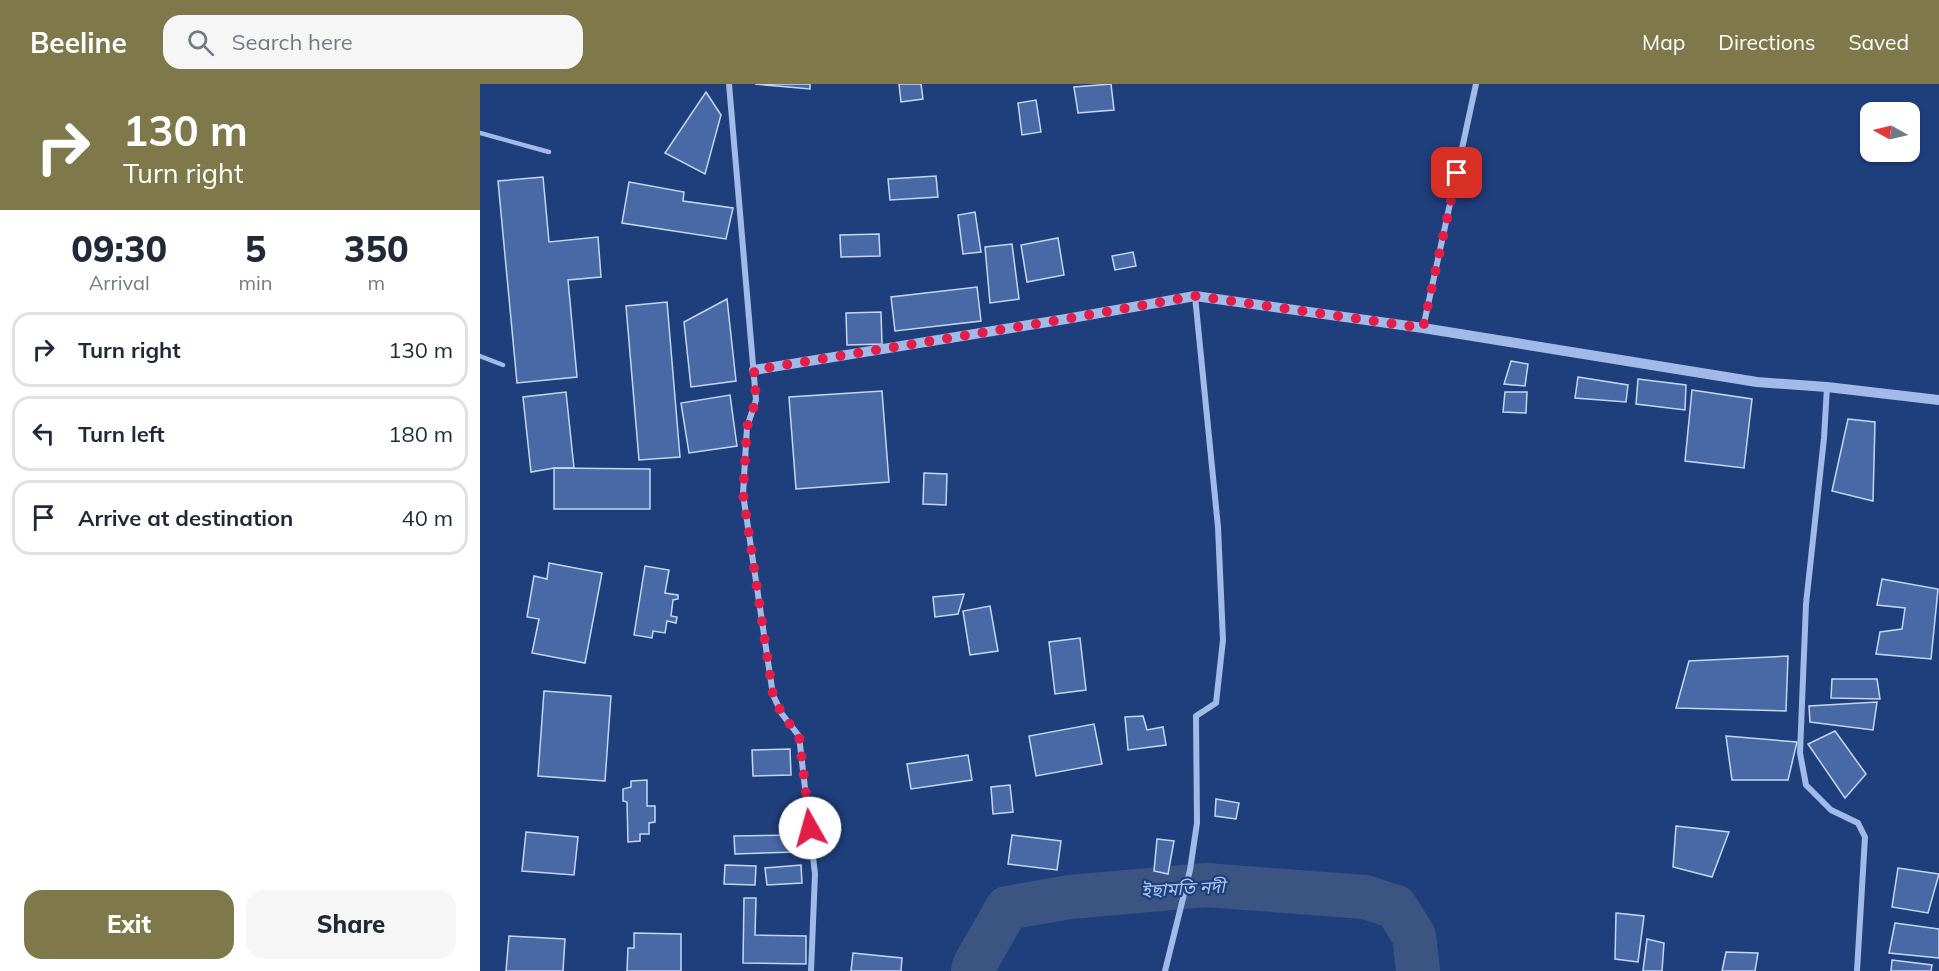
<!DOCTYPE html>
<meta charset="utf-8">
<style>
:root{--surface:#fff;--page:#f6f6f7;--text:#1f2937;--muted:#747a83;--line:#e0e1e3;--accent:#7f784a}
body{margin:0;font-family:Mulish,"Noto Sans Bengali",sans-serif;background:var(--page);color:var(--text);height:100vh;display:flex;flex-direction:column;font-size:22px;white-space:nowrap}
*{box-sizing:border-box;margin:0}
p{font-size:20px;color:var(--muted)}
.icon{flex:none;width:33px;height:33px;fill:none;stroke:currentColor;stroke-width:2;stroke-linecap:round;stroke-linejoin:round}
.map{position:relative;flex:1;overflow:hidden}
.details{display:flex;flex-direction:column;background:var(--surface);width:480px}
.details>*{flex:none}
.hud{background:#7f784a;color:#fff;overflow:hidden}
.needle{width:39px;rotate:278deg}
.buttons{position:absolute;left:1380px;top:18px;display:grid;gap:12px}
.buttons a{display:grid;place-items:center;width:60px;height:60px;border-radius:12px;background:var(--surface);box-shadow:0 2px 4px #0004;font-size:30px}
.pin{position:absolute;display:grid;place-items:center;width:51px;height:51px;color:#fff;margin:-26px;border-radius:12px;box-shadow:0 3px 9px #0006}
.me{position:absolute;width:66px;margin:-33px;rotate:353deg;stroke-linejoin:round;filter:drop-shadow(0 0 4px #0008)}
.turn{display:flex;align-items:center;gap:21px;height:126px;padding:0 24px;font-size:27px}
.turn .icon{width:78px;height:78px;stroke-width:2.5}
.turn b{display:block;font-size:42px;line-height:51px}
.eta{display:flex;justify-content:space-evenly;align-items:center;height:102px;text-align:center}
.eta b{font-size:36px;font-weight:800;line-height:42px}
.cta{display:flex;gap:12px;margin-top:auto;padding:12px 24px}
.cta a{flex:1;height:69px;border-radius:18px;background:var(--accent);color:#fff;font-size:24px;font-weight:800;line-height:69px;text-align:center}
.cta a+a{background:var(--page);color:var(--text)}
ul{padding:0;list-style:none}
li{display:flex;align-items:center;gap:18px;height:75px;margin:0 12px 9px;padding:0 12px;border:3px solid var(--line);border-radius:18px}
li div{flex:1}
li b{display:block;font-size:22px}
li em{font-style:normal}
header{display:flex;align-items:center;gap:36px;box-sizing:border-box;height:84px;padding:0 30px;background:var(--accent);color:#fff}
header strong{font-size:28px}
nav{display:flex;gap:33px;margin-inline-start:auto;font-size:21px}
.search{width:420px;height:54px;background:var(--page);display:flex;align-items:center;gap:15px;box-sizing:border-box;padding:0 21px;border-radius:18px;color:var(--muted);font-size:22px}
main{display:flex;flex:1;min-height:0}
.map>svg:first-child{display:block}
</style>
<header>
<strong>Beeline</strong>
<div class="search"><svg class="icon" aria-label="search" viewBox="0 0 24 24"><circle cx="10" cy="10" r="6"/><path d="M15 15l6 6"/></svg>Search here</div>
<nav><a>Map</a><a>Directions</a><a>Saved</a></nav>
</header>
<main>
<section class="details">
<div class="hud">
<div class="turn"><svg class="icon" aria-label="right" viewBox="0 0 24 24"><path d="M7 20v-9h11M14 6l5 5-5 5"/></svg><div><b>130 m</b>Turn right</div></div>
</div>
<div class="eta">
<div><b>09:30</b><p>Arrival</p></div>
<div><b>5</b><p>min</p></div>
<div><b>350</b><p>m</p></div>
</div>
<ul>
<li><svg class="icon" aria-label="right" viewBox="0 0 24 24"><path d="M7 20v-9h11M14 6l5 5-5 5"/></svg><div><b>Turn right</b></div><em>130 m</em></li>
<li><svg class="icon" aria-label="left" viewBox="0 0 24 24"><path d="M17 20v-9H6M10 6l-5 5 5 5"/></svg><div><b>Turn left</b></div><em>180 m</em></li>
<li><svg class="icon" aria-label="arrive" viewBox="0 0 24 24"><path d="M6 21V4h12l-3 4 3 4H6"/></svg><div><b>Arrive at destination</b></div><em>40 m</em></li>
</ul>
<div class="cta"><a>Exit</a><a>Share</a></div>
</section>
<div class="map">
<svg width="1459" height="887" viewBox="0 0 1459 887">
<rect width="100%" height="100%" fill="#1f3e7c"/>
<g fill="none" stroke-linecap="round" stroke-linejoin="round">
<!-- river -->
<path stroke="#3c5481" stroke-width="44" d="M493,887L494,882L527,824L590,813L726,801L885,813L916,823L934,852L938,887"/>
</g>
<!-- building -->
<g fill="#4869a5" stroke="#c5d6f5" stroke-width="1.5">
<path d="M275,0H330V5Z"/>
<path d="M419,0H441L443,15L421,18Z"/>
<path d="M631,0L634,26L598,29L594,3Z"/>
<path d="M226,8L241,31L225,90L185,69Z"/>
<path d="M556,16L561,48L542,51L538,19Z"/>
<path d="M456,92L458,113L410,116L408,95Z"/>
<path d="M63,93L69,158L118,153L121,193L88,196L97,293L37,299L18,97Z"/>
<path d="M149,98L204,108L203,117L253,124L246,155L142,139Z"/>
<path d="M495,128L501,168L483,170L478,131Z"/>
<path d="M399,150L400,172L361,173L360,151Z"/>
<path d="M578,154L584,191L547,198L541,161Z"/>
<path d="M532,160L539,215L510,219L505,163Z"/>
<path d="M653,168L656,182L635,186L632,172Z"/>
<path d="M497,203L501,237L415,247L411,213Z"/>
<path d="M247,215L256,297L211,303L204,238Z"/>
<path d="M187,218L200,373L159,376L146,222Z"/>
<path d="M401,228L402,260L367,261L366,229Z"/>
<path d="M1031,277L1048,280L1045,302L1024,300Z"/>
<path d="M1098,293L1148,301L1146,318L1095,314Z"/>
<path d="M1158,295L1206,301L1205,326L1156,320Z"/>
<path d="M1212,306L1272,315L1264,384L1205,377Z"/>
<path d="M402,307L409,398L316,405L309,313Z"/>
<path d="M86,308L94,384H74L51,388L43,313Z"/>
<path d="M1025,308H1047L1046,329L1023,328Z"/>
<path d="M250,311L257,362L209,369L201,319Z"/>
<path d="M1368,335L1395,338L1393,417L1352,407Z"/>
<path d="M74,384L170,385V425H74Z"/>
<path d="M444,389L467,390L466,421L443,420Z"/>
<path d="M69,479L122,489L105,579L52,569L59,535L47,533L54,492L67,495Z"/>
<path d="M165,482L189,486L185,509L198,511V515L193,516L191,532L197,533L196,539L187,537L185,549L173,547L172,554L154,551Z"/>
<path d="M1402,495L1458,505L1451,575L1396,570L1400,548L1422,545L1425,524L1397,521Z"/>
<path d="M484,510L478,530L455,533L453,513Z"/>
<path d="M510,522L518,567L490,571L483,527Z"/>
<path d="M600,554L606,606L575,610L569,558Z"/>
<path d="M1308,572L1306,627L1196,624L1209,577Z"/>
<path d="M1352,595H1397L1400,615L1351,614Z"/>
<path d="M64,607L131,612L125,697L58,692Z"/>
<path d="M1397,618L1393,646L1330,638L1329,622Z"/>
<path d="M663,632L667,646L683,643L686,661L648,666L645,633Z"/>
<path d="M614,640L622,680L556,692L549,652Z"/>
<path d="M1355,647L1386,690L1365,714L1328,660Z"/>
<path d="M1246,652L1317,658L1308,696H1252Z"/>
<path d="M310,665L311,691L273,692L272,666Z"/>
<path d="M488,671L492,696L431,705L427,680Z"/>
<path d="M167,696V722H175V738L169,739V750H160V757L148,758L147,718L143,717V705L151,703V697Z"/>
<path d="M530,701L533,728L513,730L511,703Z"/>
<path d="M736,715L759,719L756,735L735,732Z"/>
<path d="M1196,742L1249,748L1232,793L1193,783Z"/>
<path d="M46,748L98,753L94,791L42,787Z"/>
<path d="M316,751V768L255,770L254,752Z"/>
<path d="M532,751L581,757L577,786L528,780Z"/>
<path d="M677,755L694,757L688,790L674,787Z"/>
<path d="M245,781L276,782L275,801L244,800Z"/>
<path d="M321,781L322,799L287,801L285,784Z"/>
<path d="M1418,784L1459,790L1448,829L1412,823Z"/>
<path d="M264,814H276L275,851L326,852V880L263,879Z"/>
<path d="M1136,829L1164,832L1158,878L1135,875Z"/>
<path d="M1415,839L1459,845V874L1409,869Z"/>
<path d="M154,849L201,850V887H147L148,864H154Z"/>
<path d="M29,852L85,855L83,887H26Z"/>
<path d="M1167,855L1184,859L1182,887H1163Z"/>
<path d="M1246,868L1278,869L1275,887H1242Z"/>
<path d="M373,869L422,874L421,887H371Z"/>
<path d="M1412,876L1452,881L1451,887H1411Z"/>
</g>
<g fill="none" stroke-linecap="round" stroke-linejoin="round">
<!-- service -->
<g stroke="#a1bae7" stroke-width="4.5">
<path d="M0,49L69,68"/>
<path d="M0,272L23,281"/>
</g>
<!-- minor -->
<g stroke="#a1bae7" stroke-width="6">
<path d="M249,0L276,316L267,343L263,410L293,611L302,630L319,652L335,790L331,887"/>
<path d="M943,244L996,0"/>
<path d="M1347,303L1344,354L1326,520L1320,669L1326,701L1351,726L1378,739L1385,753L1377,887"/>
<path d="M685,887L710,786L717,739L716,632L736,619L743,556L738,443L715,212"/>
</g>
<!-- tertiary -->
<path stroke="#a1bae7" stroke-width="10" d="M274,286L586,235L715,212L943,244L1277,298L1347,303L1459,316"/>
</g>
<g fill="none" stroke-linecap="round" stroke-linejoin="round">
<!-- route -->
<path stroke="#e11d48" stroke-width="10" stroke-dasharray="0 18" d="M330,744L319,652L302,630L293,611L263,410L267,343L276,316L274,286L586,235L715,212L943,244L977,89"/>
</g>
<g text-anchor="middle" stroke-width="4.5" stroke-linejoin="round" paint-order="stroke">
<!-- water labels -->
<g font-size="18" font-style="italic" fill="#acc4ef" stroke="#1f3e7c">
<text transform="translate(703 805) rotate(-3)" y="6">ইছামতি নদী</text>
</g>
</g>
</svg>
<div class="buttons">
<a><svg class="needle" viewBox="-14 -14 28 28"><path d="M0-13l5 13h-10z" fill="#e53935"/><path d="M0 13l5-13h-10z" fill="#747a83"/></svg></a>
</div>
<div class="pin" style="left:977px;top:89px;background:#d93025"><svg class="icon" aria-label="arrive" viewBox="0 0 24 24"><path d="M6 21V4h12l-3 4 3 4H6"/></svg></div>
<svg class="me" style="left:330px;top:744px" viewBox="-20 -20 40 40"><circle r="19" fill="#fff"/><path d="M0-13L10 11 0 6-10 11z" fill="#e11d48"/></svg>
</div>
</main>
